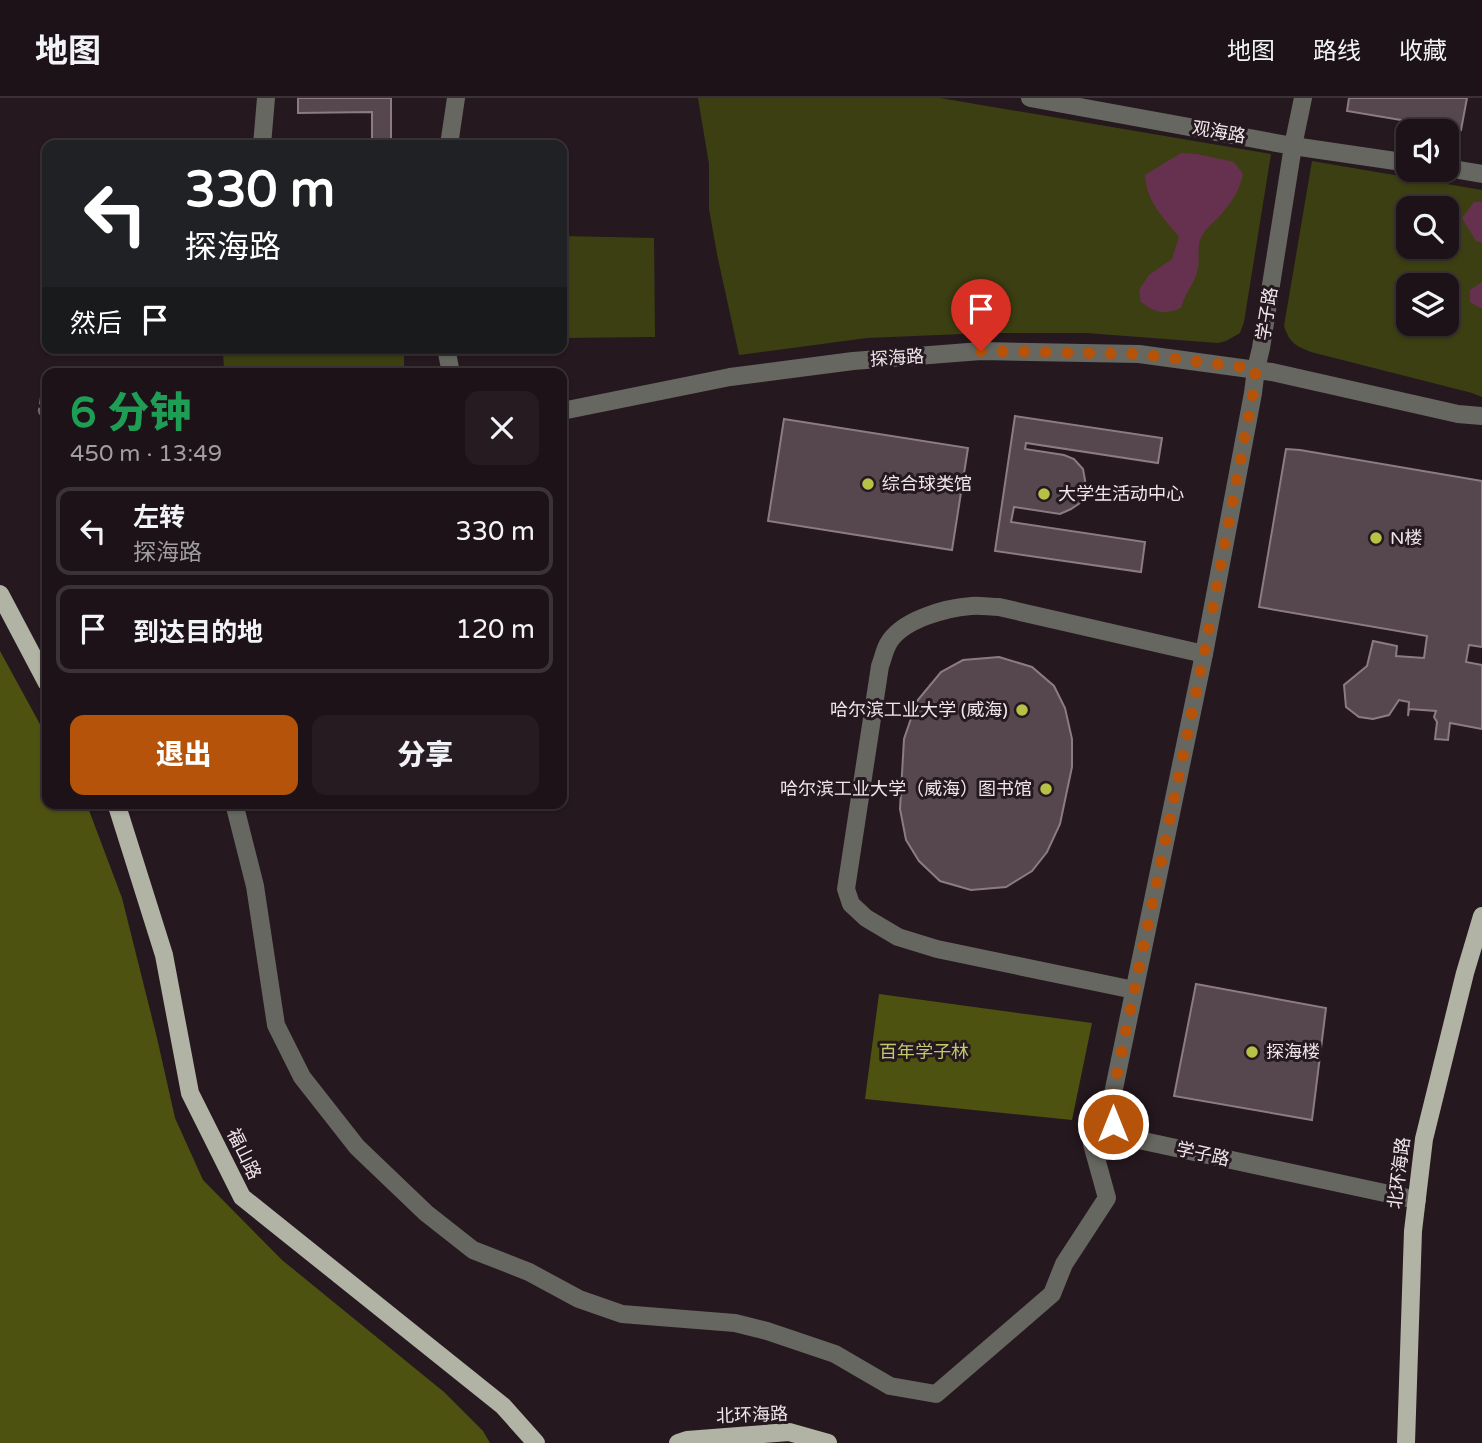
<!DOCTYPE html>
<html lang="zh">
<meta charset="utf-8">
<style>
:root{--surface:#1c1217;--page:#251b20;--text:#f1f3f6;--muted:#a09ea1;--line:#3a3236;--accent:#b45309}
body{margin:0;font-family:"Varela Round","Noto Sans SC",sans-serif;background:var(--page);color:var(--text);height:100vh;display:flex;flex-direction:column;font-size:26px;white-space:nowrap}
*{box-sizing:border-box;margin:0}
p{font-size:23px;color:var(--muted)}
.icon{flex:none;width:38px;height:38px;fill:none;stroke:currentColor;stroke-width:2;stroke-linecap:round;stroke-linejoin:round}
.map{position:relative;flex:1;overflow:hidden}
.panel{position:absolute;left:42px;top:270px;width:525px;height:441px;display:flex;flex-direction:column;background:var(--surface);border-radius:14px;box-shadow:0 2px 5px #0004,0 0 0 2px var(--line)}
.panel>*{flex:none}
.guide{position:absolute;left:42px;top:42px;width:525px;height:214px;border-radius:14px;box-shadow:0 2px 5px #0004,0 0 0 2px var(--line);background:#202124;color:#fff;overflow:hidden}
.controls{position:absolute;left:1396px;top:21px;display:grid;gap:14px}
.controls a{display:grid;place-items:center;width:63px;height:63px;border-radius:14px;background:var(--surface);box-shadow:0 2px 5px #0004,0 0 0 2px var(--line);font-size:35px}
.pin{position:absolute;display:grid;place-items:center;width:60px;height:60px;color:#fff;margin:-72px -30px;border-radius:50% 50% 50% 0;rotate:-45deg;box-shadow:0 0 7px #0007}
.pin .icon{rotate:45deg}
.me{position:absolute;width:77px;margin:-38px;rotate:0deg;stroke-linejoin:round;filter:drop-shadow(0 0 5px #0008)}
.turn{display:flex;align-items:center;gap:24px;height:147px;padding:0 28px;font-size:32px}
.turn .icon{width:91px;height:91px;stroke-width:2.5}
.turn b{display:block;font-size:49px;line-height:60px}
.then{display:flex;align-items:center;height:66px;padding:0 28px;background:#0003;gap:14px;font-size:26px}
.round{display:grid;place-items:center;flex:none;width:74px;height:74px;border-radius:14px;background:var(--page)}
.summary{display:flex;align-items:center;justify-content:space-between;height:119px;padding:0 28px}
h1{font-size:42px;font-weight:800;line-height:52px;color:#1e9e55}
.button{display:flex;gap:14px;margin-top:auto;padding:14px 28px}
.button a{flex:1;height:80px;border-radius:14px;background:var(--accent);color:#fff;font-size:28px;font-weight:800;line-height:80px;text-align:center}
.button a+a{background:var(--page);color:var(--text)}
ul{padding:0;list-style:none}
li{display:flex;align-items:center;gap:21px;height:88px;margin:0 14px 10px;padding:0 14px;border:4px solid var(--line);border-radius:14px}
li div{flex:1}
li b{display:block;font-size:26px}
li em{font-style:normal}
header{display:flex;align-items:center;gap:42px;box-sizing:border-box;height:98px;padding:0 35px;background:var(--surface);border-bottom:2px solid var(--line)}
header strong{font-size:33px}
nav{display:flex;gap:38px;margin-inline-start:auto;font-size:24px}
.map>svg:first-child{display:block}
</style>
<header>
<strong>地图</strong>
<nav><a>地图</a><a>路线</a><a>收藏</a></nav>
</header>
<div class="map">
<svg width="1482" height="1345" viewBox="0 0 1482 1345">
<rect width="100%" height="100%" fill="#25181f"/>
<!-- green -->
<g fill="#3c3f12" fill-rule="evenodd">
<path d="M698,0H940L1271,56L1244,224L1240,235L1226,243L1218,245L1086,235H987L867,240L739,257L717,156L709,111V66Z"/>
<path d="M1312,63L1482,92V299L1472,295L1311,254C1294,247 1290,245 1284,228ZM1409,110H1447V149H1409ZM1409,187H1447V226H1409Z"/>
<path d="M562,138L654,140L655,239L562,240Z"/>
<path d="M223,250H404V275H224Z"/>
</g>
<!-- forest -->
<g fill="#4e5211">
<path d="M0,553L47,639V705H86L87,707L122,800L157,940L175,1020L203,1082L282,1162L444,1294L483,1333L490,1345H0Z"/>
<path d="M879,896L1092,925L1072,1022L865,1001Z"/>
</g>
<!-- water -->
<g fill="#66314e">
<path d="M1181,55L1197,56L1234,64L1243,76C1240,90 1233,103 1223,114C1216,123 1207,128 1202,138C1196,148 1200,160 1198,170C1195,186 1185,194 1181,210C1164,217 1156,215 1141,204L1139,192L1149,177L1172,161L1179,139C1163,119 1146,103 1145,77Z"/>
<path d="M1474,104H1482V145L1476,143L1462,120Z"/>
<path d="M1482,184V210H1480L1470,204V192Z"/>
</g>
<!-- building -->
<g fill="#56464d" stroke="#8d7b83" stroke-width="2">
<path d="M298,0H391V47H372V14L298,15Z"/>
<path d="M1349,0H1467L1461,32L1347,13Z"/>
<path d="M1015,318L1162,340L1158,365L1026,345L1025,351L1064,357L1074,361L1083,371L1086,388L1083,403L1071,411L1060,416L1014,409L1011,424L1145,444L1141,474L995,453Z"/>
<path d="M784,321L968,350L952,452L768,423Z"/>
<path d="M1286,351L1300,352L1482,383V549L1469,547L1466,564L1482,567V631L1450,625L1448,642L1435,641L1437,624L1434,619L1436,613L1409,611L1408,618L1409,604L1399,602L1389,617L1373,621L1359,619L1346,609L1344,587L1367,568L1373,543L1397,548L1396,558L1424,560L1427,538L1259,509Z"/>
<path d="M999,559L1032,569L1054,588L1065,610L1072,641V669L1060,726L1047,754L1032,773L1006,789L971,792L940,783L919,763L906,742L900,711L904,641L917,603L941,574L963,562Z"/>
<path d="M1196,886L1326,910L1312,1022L1174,998Z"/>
</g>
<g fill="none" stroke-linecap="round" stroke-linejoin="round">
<!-- path -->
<path stroke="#73686e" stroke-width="2.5" stroke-dasharray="7 3.5" stroke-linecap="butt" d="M47,294H42L39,313L47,332"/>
<!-- minor -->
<g stroke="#666760" stroke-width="18">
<path d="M1030,0L1293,48L1409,65"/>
<path d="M1303,0L1293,48L1261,250L1256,271L1253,295L1204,556L1110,1010L1113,1026L1125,1039L1417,1102"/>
<path d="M262,47L266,0"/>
<path d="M449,47L456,0"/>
<path d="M1447,70L1482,76"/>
<path d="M446,250L451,275"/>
<path d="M562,313L730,279L853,263L981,253L1139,256L1272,274L1458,316L1482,318"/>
<path d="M234,705L255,788L276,927L302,979L357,1049L426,1115L473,1152L529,1174L579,1201L622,1216L735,1225L767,1233L835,1256L890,1288L936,1296L1052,1196L1064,1166L1107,1100L1092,1046L1107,1011"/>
<path d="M1134,892L937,851L898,839L866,820L851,806L846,791L880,568C883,561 884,553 888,546C901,522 945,510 971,508C980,507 990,509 999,509L1204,556"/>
</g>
<!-- major -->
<g stroke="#b1b3a5" stroke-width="18">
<path d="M0,496L47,585"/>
<path d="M115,705L118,711L164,857L190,995L242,1099L503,1308L536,1345"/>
<path d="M678,1345L687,1342L789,1334L828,1345"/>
<path d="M1406,1345L1413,1133L1424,1041L1465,875L1482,818"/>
</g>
</g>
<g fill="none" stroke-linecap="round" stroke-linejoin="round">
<!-- route -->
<path stroke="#b45309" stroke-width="12" stroke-dasharray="0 21.6" d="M981,253L1139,256L1256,271L1253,295L1204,556L1110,1010L1113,1026"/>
</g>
<!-- markers -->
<g fill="#b8c147" stroke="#25181f" stroke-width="2.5">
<circle cx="868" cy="386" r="7"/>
<circle cx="1044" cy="396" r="7"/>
<circle cx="1376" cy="440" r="7"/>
<circle cx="1022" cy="612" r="7"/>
<circle cx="1046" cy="691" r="7"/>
<circle cx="1252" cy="954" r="7"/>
</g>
<g text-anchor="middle" stroke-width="6" stroke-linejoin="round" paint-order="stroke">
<!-- street labels -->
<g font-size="18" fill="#efe6ea" stroke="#25181f">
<text transform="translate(1219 34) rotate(10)" y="6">观海路</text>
<text transform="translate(1267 216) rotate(-81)" y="6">学子路</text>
<text transform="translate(897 260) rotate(-4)" y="6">探海路</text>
<text transform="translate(244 1056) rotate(64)" y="6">福山路</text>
<text transform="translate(1203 1056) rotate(12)" y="6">学子路</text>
<text transform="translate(1399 1075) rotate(-83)" y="6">北环海路</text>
<text transform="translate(752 1317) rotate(-2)" y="6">北环海路</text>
</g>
<!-- poi labels -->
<g font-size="18" fill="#efe6ea" stroke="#25181f" text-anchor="start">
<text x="882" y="392">综合球类馆</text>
<text x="1058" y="402">大学生活动中心</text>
<text x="1390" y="446">N楼</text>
<text x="1008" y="618" text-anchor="end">哈尔滨工业大学 (威海)</text>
<text x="1032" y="697" text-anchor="end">哈尔滨工业大学（威海）图书馆</text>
<text x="1266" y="960">探海楼</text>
</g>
<!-- park labels -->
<g font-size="18" fill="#c0c96e" stroke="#25181f">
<text x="924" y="960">百年学子林</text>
</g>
</g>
</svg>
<div class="controls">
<a><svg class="icon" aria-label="sound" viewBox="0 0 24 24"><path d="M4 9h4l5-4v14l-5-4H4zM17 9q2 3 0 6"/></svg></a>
<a><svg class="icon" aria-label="search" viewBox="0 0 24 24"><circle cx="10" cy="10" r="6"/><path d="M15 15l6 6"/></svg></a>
<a><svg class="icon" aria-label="layers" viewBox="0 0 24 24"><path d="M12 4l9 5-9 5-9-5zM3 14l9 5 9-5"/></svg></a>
</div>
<div class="pin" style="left:981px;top:253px;background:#d93025"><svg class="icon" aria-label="arrive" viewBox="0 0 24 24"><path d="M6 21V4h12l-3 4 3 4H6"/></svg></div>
<svg class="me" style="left:1113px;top:1026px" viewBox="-20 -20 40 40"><circle r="17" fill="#b45309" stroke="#fff" stroke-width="3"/><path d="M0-11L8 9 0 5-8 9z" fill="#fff"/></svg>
<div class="guide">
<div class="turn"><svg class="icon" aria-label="left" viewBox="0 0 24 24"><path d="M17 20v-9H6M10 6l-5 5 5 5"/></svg><div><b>330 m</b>探海路</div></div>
<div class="then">然后<svg class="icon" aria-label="arrive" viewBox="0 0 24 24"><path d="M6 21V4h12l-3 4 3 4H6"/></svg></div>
</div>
<section class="panel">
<div class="summary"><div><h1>6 分钟</h1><p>450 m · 13:49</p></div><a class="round"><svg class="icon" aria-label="close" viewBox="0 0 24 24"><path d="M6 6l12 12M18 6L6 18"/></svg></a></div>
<ul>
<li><svg class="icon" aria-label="left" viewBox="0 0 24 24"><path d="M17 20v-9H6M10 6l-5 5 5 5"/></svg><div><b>左转</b><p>探海路</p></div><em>330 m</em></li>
<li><svg class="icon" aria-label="arrive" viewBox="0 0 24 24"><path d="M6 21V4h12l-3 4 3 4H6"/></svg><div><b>到达目的地</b></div><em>120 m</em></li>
</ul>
<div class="button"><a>退出</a><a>分享</a></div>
</section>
</div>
